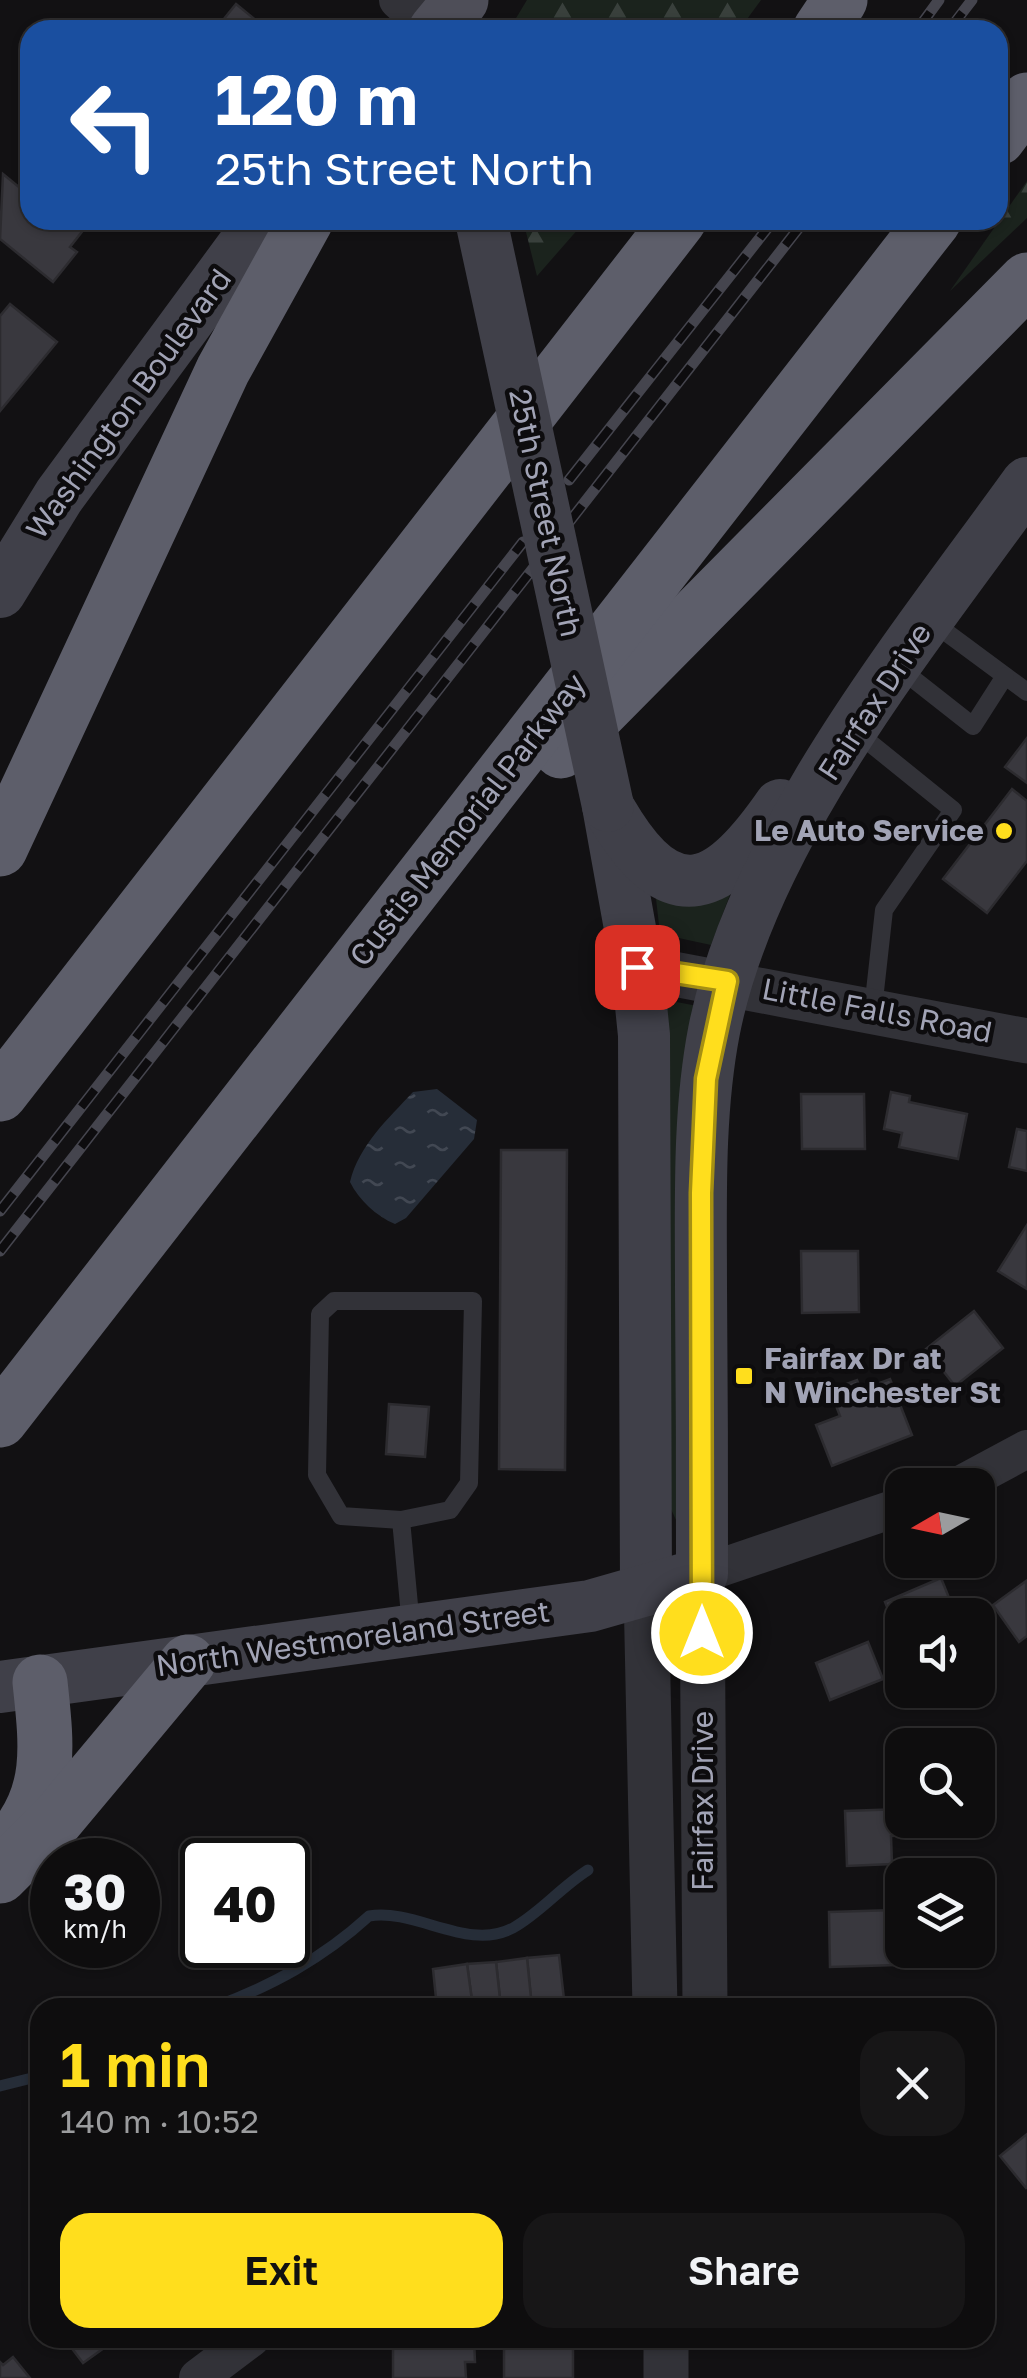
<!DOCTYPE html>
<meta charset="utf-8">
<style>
:root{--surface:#0e0d0e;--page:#171617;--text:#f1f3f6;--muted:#9b9c9e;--line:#2e2d2e;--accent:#ffde1d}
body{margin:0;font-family:"Golos Text",sans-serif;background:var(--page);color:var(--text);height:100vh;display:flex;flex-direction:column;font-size:38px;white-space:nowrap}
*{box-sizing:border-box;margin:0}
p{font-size:32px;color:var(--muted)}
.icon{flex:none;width:55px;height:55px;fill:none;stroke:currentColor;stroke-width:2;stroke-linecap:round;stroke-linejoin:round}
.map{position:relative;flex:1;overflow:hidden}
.drawer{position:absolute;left:30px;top:1998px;width:965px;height:350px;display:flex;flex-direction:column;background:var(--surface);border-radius:30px;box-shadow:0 2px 8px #0004,0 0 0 2px var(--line)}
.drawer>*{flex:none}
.top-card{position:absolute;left:20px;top:20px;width:988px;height:210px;border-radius:30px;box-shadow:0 2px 8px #0004,0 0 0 2px var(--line);background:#1a4fa0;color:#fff;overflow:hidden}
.needle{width:65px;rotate:261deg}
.buttons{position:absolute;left:885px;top:1468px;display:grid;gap:20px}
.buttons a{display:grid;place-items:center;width:110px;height:110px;border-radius:20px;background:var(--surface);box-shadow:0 2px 8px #0004,0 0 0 2px var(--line);font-size:50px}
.speed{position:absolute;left:30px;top:1838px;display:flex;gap:20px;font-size:50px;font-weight:700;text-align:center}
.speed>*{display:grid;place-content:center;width:130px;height:130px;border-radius:50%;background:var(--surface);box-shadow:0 2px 8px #0004,0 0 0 2px var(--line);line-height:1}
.speed small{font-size:25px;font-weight:400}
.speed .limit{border:5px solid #111;border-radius:15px;background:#fff;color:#111}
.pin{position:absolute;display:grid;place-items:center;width:85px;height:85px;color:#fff;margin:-42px;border-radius:20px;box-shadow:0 5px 15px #0006}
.me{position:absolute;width:110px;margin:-55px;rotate:0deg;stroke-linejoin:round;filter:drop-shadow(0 0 8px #0008)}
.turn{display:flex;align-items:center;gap:35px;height:210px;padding:0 30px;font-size:45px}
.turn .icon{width:130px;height:130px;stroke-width:2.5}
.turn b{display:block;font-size:70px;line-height:85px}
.round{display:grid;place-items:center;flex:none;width:105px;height:105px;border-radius:30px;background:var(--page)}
.overview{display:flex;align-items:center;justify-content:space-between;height:170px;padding:0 30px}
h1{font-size:60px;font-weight:600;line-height:75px;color:var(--accent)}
.cta{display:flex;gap:20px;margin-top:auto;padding:20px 30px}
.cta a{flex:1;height:115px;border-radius:30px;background:var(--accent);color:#111;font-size:40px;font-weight:600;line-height:115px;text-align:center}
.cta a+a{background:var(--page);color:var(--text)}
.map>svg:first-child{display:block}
</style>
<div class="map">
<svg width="1027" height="2378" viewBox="0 0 1027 2378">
<defs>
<pattern id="forest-firs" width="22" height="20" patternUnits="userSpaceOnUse" patternTransform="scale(2.5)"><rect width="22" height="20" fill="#1b231d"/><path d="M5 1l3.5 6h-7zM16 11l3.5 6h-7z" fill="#39403c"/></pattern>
<pattern id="water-ripples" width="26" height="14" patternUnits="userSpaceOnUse" patternTransform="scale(2.5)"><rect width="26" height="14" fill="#262d38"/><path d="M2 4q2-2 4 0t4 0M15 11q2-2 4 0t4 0" fill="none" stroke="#424853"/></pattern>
</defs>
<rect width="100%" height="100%" fill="#121113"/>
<!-- green -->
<g fill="#1b231d">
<path d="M655,890L731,892L711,945L660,934Z"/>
<path d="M666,1000L703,1007L676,1520L670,1507Z"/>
</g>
<!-- forest -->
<g fill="url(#forest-firs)">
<path d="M527,0H761L739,30H509Z"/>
<path d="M1027,181V218L950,291Z"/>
<path d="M523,220H586L537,276Z"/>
</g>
<!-- water -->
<path fill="url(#water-ripples)" d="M437,1089L477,1120L474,1139L406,1218L395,1224C376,1216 359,1200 350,1182C359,1145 388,1119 413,1092Z"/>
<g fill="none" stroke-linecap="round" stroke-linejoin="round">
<!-- stream -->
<g stroke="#262d38" stroke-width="11">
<path d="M212,2008C271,1986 322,1959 369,1916C416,1908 468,1952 513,1928C540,1913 561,1887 588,1870"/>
<path d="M0,2086L40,2076"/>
</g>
</g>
<!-- building -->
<g fill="#39383e" stroke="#2c2b2f" stroke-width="2.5">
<path d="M236,4L268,30H215Z"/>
<path d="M3,174L30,196V220L88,224L70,247L77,252L53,282L0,239Z"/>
<path d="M10,304L57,342L0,411V316Z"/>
<path d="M1027,738V783L1005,767Z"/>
<path d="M1012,789L1027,801V861L987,913L943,879Z"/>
<path d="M891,1092L910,1096L909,1102L967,1114L958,1159L899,1147L902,1133L884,1129Z"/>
<path d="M801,1094H864L865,1149H802Z"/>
<path d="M1017,1129L1027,1131V1171L1009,1167Z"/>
<path d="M501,1150H567L565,1470L499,1469Z"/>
<path d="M1027,1225V1289L998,1271Z"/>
<path d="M801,1251H858L859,1312L802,1313Z"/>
<path d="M974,1311L1003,1348L955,1386L926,1349Z"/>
<path d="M890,1379L912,1435L832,1466L816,1425L840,1416L830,1390L857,1380L861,1390Z"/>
<path d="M389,1404L429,1407L425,1457L386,1454Z"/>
<path d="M941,1578L956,1615H902V1644L885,1602Z"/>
<path d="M1026,1581L1027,1636L1019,1642L993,1605Z"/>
<path d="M868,1642L883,1679L830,1700L816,1663Z"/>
<path d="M902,1809V1820H909V1835L891,1836L892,1864L847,1866L845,1811Z"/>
<path d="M895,1910L896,1965L830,1967L829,1912Z"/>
<path d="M559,1955L565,2008H532L527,1958Z"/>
<path d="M527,1958L532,2008H501L496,1962Z"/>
<path d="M496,1962L501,2008H473L467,1964Z"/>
<path d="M467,1964L473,2008H437L433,1969Z"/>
<path d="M1027,2134V2187L1026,2188L1000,2156Z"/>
<path d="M64,2338H118L83,2363Z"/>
<path d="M393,2338H474L475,2362H465L466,2378H393Z"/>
<rect x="504" y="2338" width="69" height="40"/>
<path d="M13,2357L30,2378H0V2362L3,2365Z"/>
</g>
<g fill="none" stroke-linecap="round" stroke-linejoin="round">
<!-- service -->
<g stroke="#323238" stroke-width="18">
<path d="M931,621L1027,692"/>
<path d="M898,667L973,726L1005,676"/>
<path d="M854,730L953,810L884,910L873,1009"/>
<path d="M401,1520L341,1516L317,1475L320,1314L334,1301H473L469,1483L450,1510L401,1520L411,1626"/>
</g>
<!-- minor -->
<g stroke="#323238" stroke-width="38">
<path d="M398,0L431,30"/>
<path d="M960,1485L1027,1449"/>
<path d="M702,1574L902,1506"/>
<path d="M198,2378L251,2338"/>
</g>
<!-- tertiary -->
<g stroke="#323238" stroke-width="45">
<path d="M637,967L1027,1041"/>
<path d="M702,1574L705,2008"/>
<path d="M646,1590L655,2008"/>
<path d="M666,2378V2338"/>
</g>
<!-- secondary -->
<g stroke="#404049" stroke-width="52">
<path d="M0,592L59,496L262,220"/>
<path d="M608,806L637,967L644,1035L646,1590"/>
<path d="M611,812C673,918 721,890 780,805"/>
<path d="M0,1687L590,1606L702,1574C702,1478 702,1383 701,1287C701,1202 698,1114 714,1031C752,837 914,640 1027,483"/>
</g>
<!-- primary -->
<path stroke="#4e4e58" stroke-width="55" d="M436,30L461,0"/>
<!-- motorway -->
<g stroke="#5d5e6a" stroke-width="55">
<path d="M820,30L840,0"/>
<path d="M998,138L1027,100"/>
<path d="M561,751L1027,280"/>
<path d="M0,849L223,370L306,220"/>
<path d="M0,1094L679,220"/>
<path d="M0,1420L934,220"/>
<path d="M13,1839C54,1792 46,1740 40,1682"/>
<path d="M0,1876L57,1819L188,1662"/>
</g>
<!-- rail casing -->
<g stroke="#45454e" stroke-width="11">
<g id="rail">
<path d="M917,30L939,0"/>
<path d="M949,30L972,0"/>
<path d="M569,480L774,220"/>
<path d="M0,1211L523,542"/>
<path d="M0,1251L805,220"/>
</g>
</g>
<!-- rail -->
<use href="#rail" stroke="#0d0c0e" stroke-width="8" stroke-dasharray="22" stroke-linecap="butt"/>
<!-- secondary-bridge -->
<path stroke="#404049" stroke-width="52" d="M481,220L608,806"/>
</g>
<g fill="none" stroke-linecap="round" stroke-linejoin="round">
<!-- route casing -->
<g stroke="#a69013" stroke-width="25">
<path id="route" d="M637,967L727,981L706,1079L701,1193L702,1633"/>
</g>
<!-- route -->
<use href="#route" stroke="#ffde1d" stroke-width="18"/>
</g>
<!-- markers -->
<g fill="#ffde1d" stroke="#0d0c0e" stroke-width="4">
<circle cx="1004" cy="831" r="10"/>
<rect x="734" y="1366" width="20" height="20" rx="5"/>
</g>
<g text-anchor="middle" stroke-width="9" stroke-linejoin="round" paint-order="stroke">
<!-- street labels -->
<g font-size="30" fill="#a1a3b5" stroke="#0d0c0e">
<text transform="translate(129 404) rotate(-54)" y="10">Washington Boulevard</text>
<text transform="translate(545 513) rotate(78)" y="10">25th Street North</text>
<text transform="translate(875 702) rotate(-57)" y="10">Fairfax Drive</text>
<text transform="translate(468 820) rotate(-52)" y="10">Custis Memorial Parkway</text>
<text transform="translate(877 1011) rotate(11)" y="10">Little Falls Road</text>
<text transform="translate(353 1639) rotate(-8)" y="10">North Westmoreland Street</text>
<text transform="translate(703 1801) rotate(-90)" y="10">Fairfax Drive</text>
</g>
<!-- poi labels -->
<g font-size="30" font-weight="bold" fill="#a1a3b5" stroke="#0d0c0e" text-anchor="end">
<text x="984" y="841">Le Auto Service</text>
<text x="764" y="1369" text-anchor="start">Fairfax Dr at<tspan x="764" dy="34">N Winchester St</tspan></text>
</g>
</g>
</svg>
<div class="buttons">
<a><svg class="needle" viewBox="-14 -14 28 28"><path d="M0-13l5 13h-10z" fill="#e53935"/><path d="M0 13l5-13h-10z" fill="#9b9c9e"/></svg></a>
<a><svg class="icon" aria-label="sound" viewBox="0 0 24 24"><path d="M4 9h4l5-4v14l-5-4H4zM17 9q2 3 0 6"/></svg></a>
<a><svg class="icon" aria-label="search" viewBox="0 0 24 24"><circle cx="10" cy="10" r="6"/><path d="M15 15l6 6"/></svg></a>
<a><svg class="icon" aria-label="layers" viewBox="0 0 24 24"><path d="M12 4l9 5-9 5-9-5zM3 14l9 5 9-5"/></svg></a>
</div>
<div class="speed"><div>30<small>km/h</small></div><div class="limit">40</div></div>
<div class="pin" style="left:637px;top:967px;background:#d93025"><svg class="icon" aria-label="arrive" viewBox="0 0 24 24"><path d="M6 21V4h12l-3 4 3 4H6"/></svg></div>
<svg class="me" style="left:702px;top:1633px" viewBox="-20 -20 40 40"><circle r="17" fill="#ffde1d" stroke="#fff" stroke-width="3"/><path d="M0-11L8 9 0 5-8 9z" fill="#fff"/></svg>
<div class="top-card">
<div class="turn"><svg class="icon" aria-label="left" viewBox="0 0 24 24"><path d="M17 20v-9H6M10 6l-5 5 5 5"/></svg><div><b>120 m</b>25th Street North</div></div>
</div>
<section class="drawer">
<div class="overview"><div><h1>1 min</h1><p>140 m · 10:52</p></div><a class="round"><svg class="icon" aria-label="close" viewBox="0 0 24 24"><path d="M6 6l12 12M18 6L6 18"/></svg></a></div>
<div class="cta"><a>Exit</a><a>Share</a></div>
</section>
</div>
